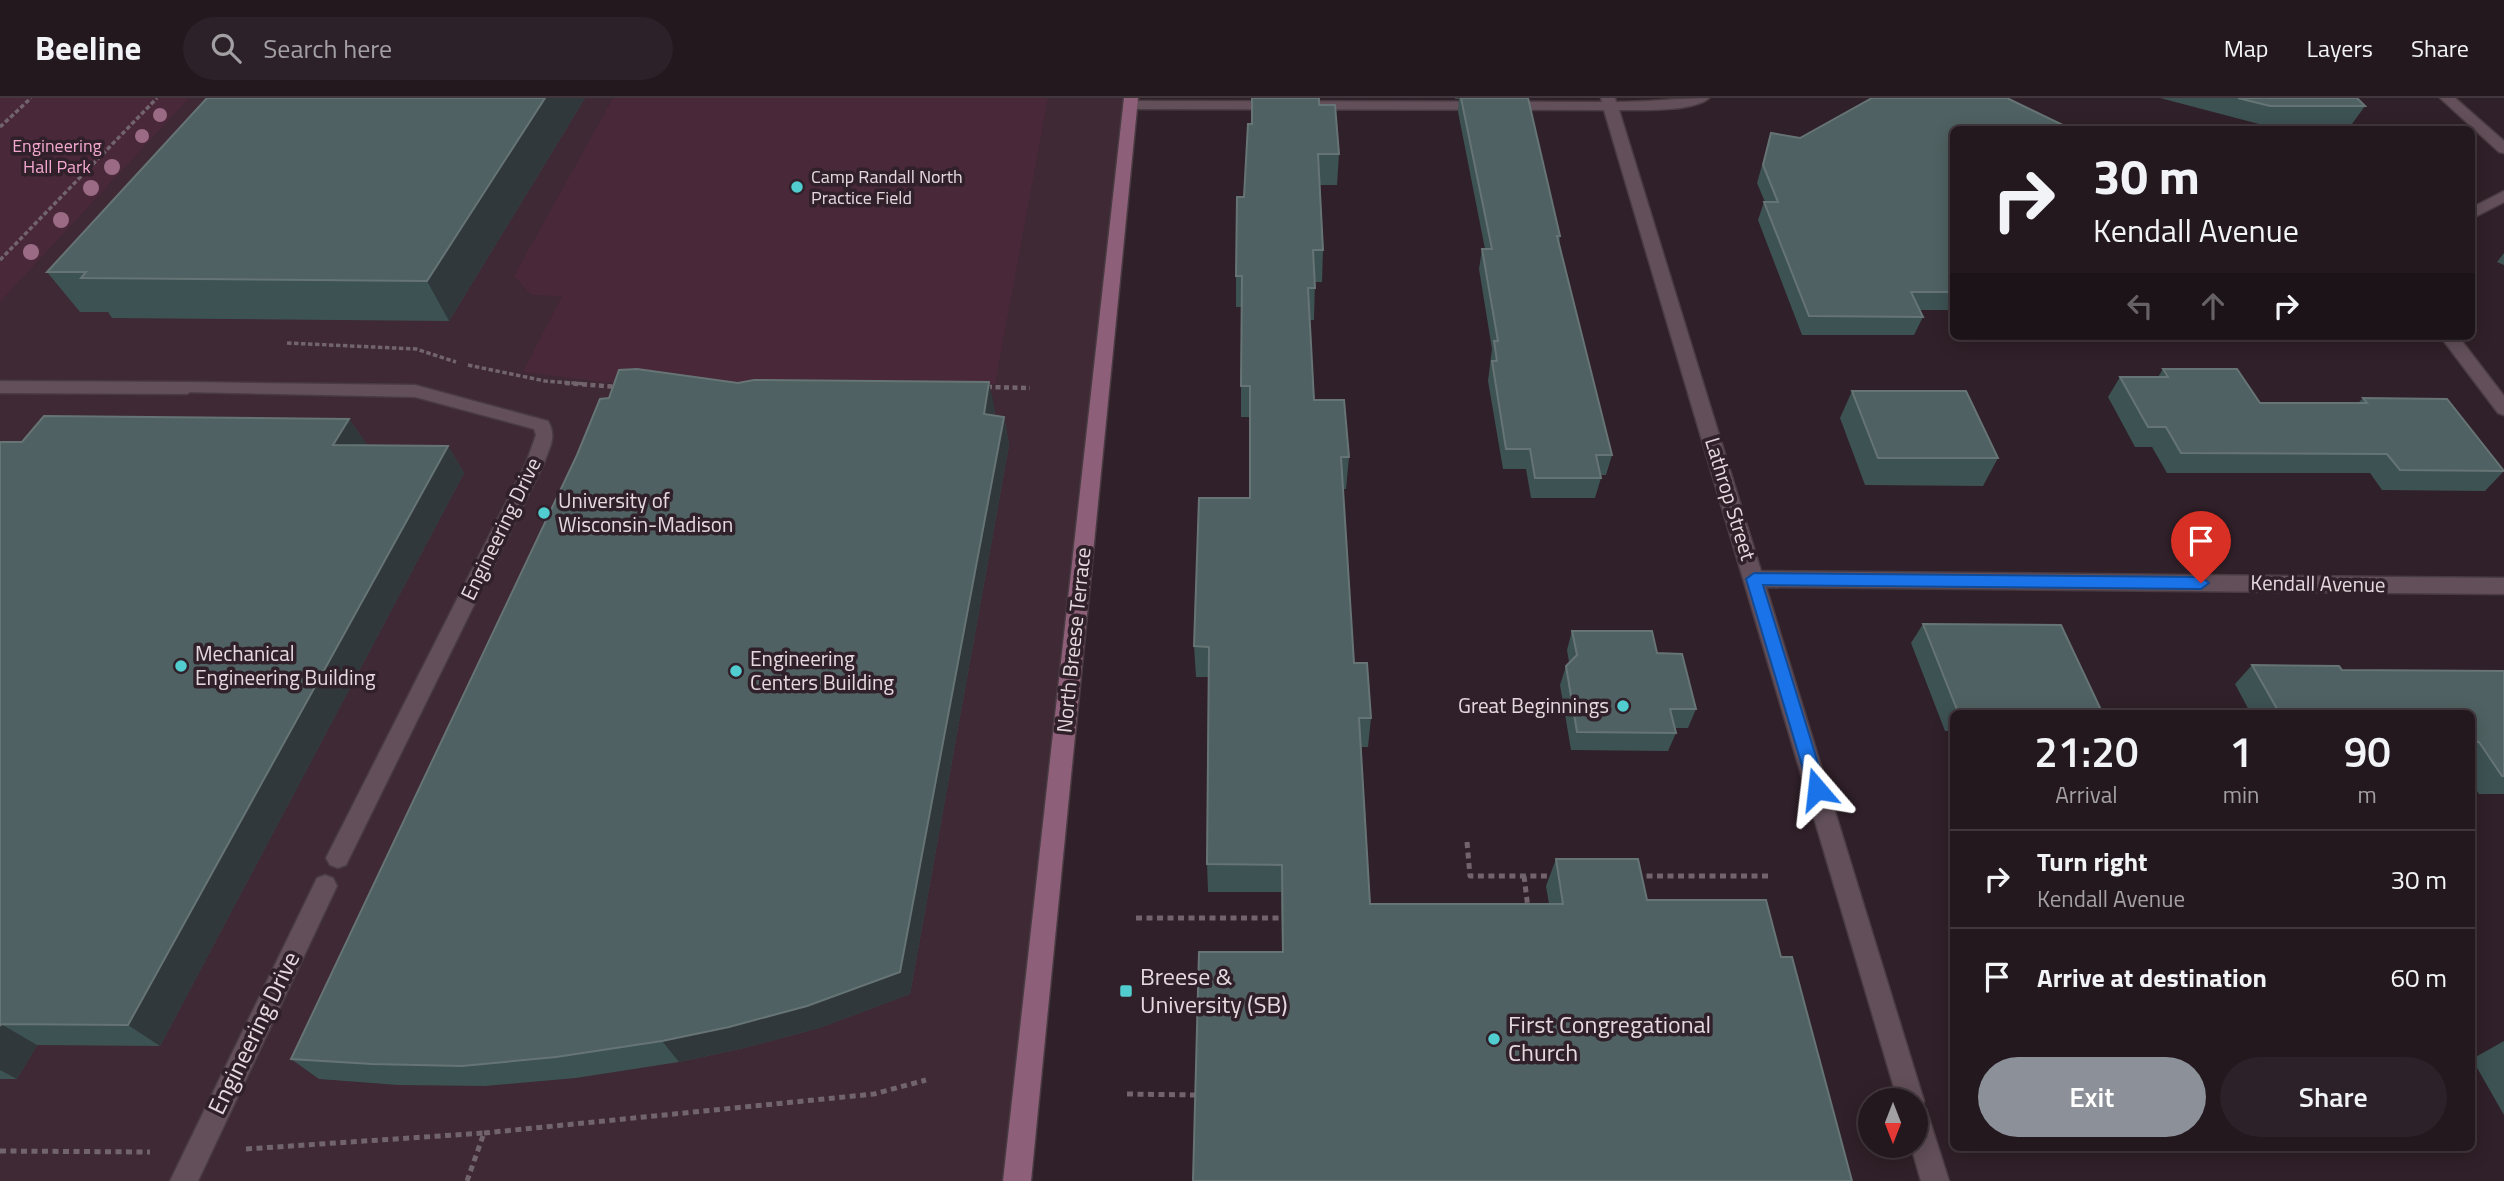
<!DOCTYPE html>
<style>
:root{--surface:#24181f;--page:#2c2128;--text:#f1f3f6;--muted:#a3a0a4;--line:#41373d;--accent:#8c9099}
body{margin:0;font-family:"Titillium Web",sans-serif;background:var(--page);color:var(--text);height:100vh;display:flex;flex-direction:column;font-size:26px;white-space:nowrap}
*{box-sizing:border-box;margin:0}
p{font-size:23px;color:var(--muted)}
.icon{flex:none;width:38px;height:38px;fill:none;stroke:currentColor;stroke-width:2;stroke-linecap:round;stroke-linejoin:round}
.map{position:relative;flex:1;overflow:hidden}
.panel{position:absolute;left:1950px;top:612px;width:525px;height:441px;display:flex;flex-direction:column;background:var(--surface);border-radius:10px;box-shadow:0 4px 18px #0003,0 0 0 2px var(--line)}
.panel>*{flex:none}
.banner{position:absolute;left:1950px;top:28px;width:525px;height:214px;border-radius:10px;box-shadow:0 4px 18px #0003,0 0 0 2px var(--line);background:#24181f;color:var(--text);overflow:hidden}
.needle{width:46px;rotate:180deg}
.buttons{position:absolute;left:1858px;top:990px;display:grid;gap:14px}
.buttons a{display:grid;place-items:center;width:70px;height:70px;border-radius:50%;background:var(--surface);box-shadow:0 4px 18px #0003,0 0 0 2px var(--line);font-size:35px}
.pin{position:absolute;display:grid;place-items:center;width:60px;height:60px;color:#fff;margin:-72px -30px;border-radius:50% 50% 50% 0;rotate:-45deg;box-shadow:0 0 7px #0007}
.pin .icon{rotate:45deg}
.me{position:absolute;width:77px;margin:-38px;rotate:343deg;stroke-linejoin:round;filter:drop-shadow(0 0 5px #0008)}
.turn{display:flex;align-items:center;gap:24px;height:147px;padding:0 28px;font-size:32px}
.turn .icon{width:91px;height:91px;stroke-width:2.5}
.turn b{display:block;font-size:49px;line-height:60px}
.lanes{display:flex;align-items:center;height:66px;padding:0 28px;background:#0003;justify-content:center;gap:35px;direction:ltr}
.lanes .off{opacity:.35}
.eta{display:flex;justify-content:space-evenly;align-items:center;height:119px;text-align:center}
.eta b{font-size:42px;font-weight:600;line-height:49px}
.button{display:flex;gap:14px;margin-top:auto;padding:14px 28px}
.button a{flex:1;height:80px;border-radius:42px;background:var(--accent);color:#fff;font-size:28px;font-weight:600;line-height:80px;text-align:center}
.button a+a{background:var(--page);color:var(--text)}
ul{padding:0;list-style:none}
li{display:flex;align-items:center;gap:21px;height:98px;padding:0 28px;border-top:2px solid var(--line)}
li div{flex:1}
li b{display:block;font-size:26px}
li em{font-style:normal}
header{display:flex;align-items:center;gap:42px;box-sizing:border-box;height:98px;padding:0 35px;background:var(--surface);border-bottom:2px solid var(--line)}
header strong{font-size:33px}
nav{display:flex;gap:38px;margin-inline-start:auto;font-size:24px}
.search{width:490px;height:63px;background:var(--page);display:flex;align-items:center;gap:18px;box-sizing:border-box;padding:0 24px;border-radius:38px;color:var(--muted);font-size:26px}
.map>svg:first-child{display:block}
</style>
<header>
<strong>Beeline</strong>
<div class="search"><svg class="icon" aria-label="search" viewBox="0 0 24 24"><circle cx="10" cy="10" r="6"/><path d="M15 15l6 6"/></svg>Search here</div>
<nav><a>Map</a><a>Layers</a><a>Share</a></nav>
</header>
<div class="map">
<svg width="2504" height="1083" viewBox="0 0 2504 1083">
<rect width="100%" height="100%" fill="#302029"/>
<!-- built -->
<path fill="#3e2934" d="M0,0H1131L1017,1083H0Z"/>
<!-- green -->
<g fill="#49283a">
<path d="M0,0H189L0,204Z"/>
<path d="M613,0H1048L995,286L604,284L523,274L562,198L531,197L514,178Z"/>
</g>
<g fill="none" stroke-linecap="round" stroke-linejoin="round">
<!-- lane casing -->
<g stroke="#493b42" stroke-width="3">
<g id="lane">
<path d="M187,284L415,287L548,323C557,338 550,349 544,365L346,767L338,770L330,767L326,760L526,365L536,337L534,331L415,299L181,294L178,290Z"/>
<path d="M325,777L333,780L337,788L198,1083H170L317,780Z"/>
</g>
</g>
<!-- street casing -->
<g stroke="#493b42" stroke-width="3">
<g id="street">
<path d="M1601,0H1615L1616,4C1648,4 1678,0 1709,0C1693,14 1641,12 1619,12L1761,473L2504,480V496L1766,489L1924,1003L1922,1009L1926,1011L1929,1020L1949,1083H1921L1911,1048H1916V1003H1898L1604,12L1130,11L1123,7L1130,3L1602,4Z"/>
<path d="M2440,0H2455L2504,43V55L2499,54Z"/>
<path d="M2504,93V104L2471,121V110Z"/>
<path d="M2440,238H2458L2504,298V317L2498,315Z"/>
<path d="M0,283L187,284L196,290L187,296L0,295Z"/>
</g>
</g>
<!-- secondary casing -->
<g stroke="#493b42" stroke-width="3">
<path id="secondary" d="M1124,0H1138L1031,1083H1003Z"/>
</g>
<!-- path-far2 -->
<g stroke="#72646c" stroke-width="3.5" stroke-dasharray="4.5 2.5" stroke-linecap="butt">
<path d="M0,29L31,0"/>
<path d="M0,162L157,0"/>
<path d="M287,245L416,251L456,264"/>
<path d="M468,267L545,283L587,286"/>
</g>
<!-- path-far1 -->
<g stroke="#72646c" stroke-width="4.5" stroke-dasharray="5 3.5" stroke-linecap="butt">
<path d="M565,285L618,289"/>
<path d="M987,289L1030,290"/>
</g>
<!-- path -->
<g stroke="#72646c" stroke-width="5" stroke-dasharray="6 4.5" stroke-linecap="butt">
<path d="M1467,744L1470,778H1554"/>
<path d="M1524,778L1528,810"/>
<path d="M1636,778H1768"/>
<path d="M1136,820H1286"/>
<path d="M1127,996L1198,997"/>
<path d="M484,1035L874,996L926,982"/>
<path d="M246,1051L484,1035L467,1083"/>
<path d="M0,1053L150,1054"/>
</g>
<!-- lane -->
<use href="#lane" fill="#624f59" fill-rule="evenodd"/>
<!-- street -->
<use href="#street" fill="#624f59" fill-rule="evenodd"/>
<!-- secondary -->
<use href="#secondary" fill="#8e5f79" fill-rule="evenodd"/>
</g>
<!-- trees -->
<g fill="#9b6b85">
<circle cx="160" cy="17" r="7"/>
<circle cx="142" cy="38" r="7"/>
<circle cx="112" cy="69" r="8"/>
<circle cx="91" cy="90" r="8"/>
<circle cx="61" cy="122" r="8"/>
<circle cx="31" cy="154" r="8"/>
</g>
<!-- wall -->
<g fill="#3d5253">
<path d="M207,0H585L449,223L112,220L108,214H80L47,174Z"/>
<path d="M1455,0H1528L1560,138L1559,147L1612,357L1606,377H1600L1601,380L1595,400H1531L1526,371H1503L1488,283L1492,251L1479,171L1482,151H1485L1458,14L1459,1H1455Z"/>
<path d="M2160,0H2357L2365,8L2352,26H2259Z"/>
<path d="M1319,7L1339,56L1337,87H1320L1323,152L1322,184H1315L1314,222H1310L1314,302L1349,359L1346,391H1343L1354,565L1371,620L1368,649H1361L1370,806H1549L1546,788L1556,761L1647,802L1282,854L1281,794H1208L1207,766L1208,579H1196L1194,548L1250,400V319H1241V209H1236V178L1252,26Z"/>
<path d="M1953,32V212H1919L1923,219L1914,237H1802L1758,122L1764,104H1765L1757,85L1771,35L1800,40Z"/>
<path d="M2504,155V167L2497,164Z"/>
<path d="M2159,238H2331L2330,239L2160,241Z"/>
<path d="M2163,271L2260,305H2358L2363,300L2504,373L2485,393L2382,392L2370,375H2167L2152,349H2135L2108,299L2120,279H2158Z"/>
<path d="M738,285L995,312L994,318L1004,319L1009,347L910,896L819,930L744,950L679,964L576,980L485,988L398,987L319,981L291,961L609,300Z"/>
<path d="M1852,293L1998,360L1983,388L1865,387L1840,320Z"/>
<path d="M349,321L367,347L448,348L464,375L160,948L37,947L17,981H0V344H22Z"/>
<path d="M1923,526L2102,614L2101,616H1953V633H1945L1911,545Z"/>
<path d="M1572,533L1657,555L1696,611L1688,630H1675L1676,635L1668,653L1571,652L1560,587L1566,568L1569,564L1567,552Z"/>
<path d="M2252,567L2342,572L2504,573V696H2479L2471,684V616H2251L2235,586Z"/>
<path d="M2504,943V1017L2472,961Z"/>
</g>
<!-- shaded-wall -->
<g fill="#30383c">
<path d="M545,0H585L449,223L427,183Z"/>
<path d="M989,284L995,312L990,344L984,316Z"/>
<path d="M1004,319L1009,347L910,896L819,930L744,950L679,964L662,943Z"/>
<path d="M349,321L368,348L333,347Z"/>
<path d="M448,348L464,375L160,948L128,927Z"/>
<path d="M1,926L37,947L17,981L0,972V928Z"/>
</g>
<!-- building -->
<g fill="#4f6162" stroke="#667475" stroke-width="2">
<path d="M207,0H545L427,183L81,180L86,174H47Z"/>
<path d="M1252,0H1319V7H1335L1339,56H1318L1323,152H1313L1315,190H1308L1314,302H1344L1349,359H1341L1354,565H1367L1371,620H1359L1370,806H1563L1556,761H1638L1647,802H1766L1781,859H1792L1852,1083H1193L1199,854H1283L1282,767L1207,766L1209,549L1194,548L1199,400H1250V288H1241L1242,178H1236L1237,99H1244L1248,26H1252Z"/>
<path d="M1461,0H1528L1560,138H1557L1612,357H1596L1601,380H1535L1530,351H1506L1492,263H1497L1494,243H1498L1482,151H1492Z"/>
<path d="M1872,0H2007L2073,32H1953V194H1911L1923,219L1809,218L1764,104H1778L1763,67L1771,35L1800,40Z"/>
<path d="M2238,0H2357L2365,8H2270Z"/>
<path d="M637,271L738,285L754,282L989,284L984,316L1004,319L900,874L807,908L729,929L662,943L556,959L462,968L372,966L291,961L577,357L600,301L609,300L619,272Z"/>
<path d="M2163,271H2237L2260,305H2367L2363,300L2447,301L2504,373L2400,372L2387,356L2181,355L2166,329H2148L2120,279H2168Z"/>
<path d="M1852,293H1966L1998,360H1878Z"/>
<path d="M44,318L349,321L333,347L448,348L128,927L1,926L0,928V344H22Z"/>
<path d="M1923,526L2061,527L2102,614H2090L2091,616H1976L1975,614H1958Z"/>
<path d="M1572,533H1652L1657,555L1682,556L1696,611H1670L1676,635L1577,634L1566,568L1577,557Z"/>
<path d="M2252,567L2339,568L2342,572L2504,573V678H2502L2479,644H2471V616H2280Z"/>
</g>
<!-- route -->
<path fill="#1a73e8" stroke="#114b97" stroke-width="2" d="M1754,475L2201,479L2209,485L2201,491L1763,487L1826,691L1823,696L1817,698L1811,696L1809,691L1746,481Z"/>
<!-- markers -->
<g fill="#52cdcf" stroke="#302029" stroke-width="2.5">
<circle cx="797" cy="89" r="7"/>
<circle cx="544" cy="415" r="7"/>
<circle cx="181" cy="568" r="7"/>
<circle cx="736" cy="573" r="7"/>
<circle cx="1623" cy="608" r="7"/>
<rect x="1119" y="886" width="14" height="14" rx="3.5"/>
<circle cx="1494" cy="941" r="7"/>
</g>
<g text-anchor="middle" stroke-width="7" stroke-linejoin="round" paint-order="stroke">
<!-- far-park labels -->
<g font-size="18" fill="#f3a8d0" stroke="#302029">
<text x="57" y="54">Engineering<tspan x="57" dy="21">Hall Park</tspan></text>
</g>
<!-- far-poi labels -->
<g font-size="18" fill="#e5d9df" stroke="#302029" text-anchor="start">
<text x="811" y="85">Camp Randall North<tspan x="811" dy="21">Practice Field</tspan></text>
</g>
<!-- street labels -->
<g font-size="21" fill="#e5d9df" stroke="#302029">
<text transform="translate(1730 401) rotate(73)" y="7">Lathrop Street</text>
<text transform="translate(501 431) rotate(-64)" y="7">Engineering Drive</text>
<text transform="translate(2318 486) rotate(1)" y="7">Kendall Avenue</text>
<text transform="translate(1074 542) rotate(-84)" y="7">North Breese Terrace</text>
</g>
<!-- poi labels -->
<g font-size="21" fill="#e5d9df" stroke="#302029" text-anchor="start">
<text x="558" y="410">University of<tspan x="558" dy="24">Wisconsin-Madison</tspan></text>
<text x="195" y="563">Mechanical<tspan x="195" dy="24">Engineering Building</tspan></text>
<text x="750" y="568">Engineering<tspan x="750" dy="24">Centers Building</tspan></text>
<text x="1609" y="615" text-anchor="end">Great Beginnings</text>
</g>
<!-- near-poi labels -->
<g font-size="24" fill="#e5d9df" stroke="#302029" text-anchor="start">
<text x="1140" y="887">Breese &amp;<tspan x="1140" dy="28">University (SB)</tspan></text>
<text x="1508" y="935">First Congregational<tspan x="1508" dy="28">Church</tspan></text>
</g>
<!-- near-street labels -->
<g font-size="24" fill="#e5d9df" stroke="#302029">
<text transform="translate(254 935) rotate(-64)" y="8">Engineering Drive</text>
</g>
</g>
</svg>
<div class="buttons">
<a><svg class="needle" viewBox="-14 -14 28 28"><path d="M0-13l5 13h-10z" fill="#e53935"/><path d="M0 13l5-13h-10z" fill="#a3a0a4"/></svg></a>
</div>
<div class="pin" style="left:2201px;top:485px;background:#d93025"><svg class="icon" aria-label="arrive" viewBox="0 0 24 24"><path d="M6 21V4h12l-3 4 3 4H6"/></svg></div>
<svg class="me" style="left:1817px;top:691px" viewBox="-20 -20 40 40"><path d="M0-17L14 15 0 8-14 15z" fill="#1a73e8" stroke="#fff" stroke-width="4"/></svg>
<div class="banner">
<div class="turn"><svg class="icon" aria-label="right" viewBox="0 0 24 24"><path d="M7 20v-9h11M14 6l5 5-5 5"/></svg><div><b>30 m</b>Kendall Avenue</div></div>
<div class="lanes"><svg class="icon off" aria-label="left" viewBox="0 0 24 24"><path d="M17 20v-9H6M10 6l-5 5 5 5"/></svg><svg class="icon off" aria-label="ahead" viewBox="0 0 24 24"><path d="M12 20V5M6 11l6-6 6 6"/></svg><svg class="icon" aria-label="right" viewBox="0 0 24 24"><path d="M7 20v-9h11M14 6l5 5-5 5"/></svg></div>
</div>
<section class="panel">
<div class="eta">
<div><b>21:20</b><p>Arrival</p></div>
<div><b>1</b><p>min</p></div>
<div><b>90</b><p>m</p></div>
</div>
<ul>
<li><svg class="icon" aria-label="right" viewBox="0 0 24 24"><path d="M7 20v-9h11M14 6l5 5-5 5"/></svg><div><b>Turn right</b><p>Kendall Avenue</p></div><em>30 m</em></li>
<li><svg class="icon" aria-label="arrive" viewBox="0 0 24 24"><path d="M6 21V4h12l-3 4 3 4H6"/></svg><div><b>Arrive at destination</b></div><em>60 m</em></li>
</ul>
<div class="button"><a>Exit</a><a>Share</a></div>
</section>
</div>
